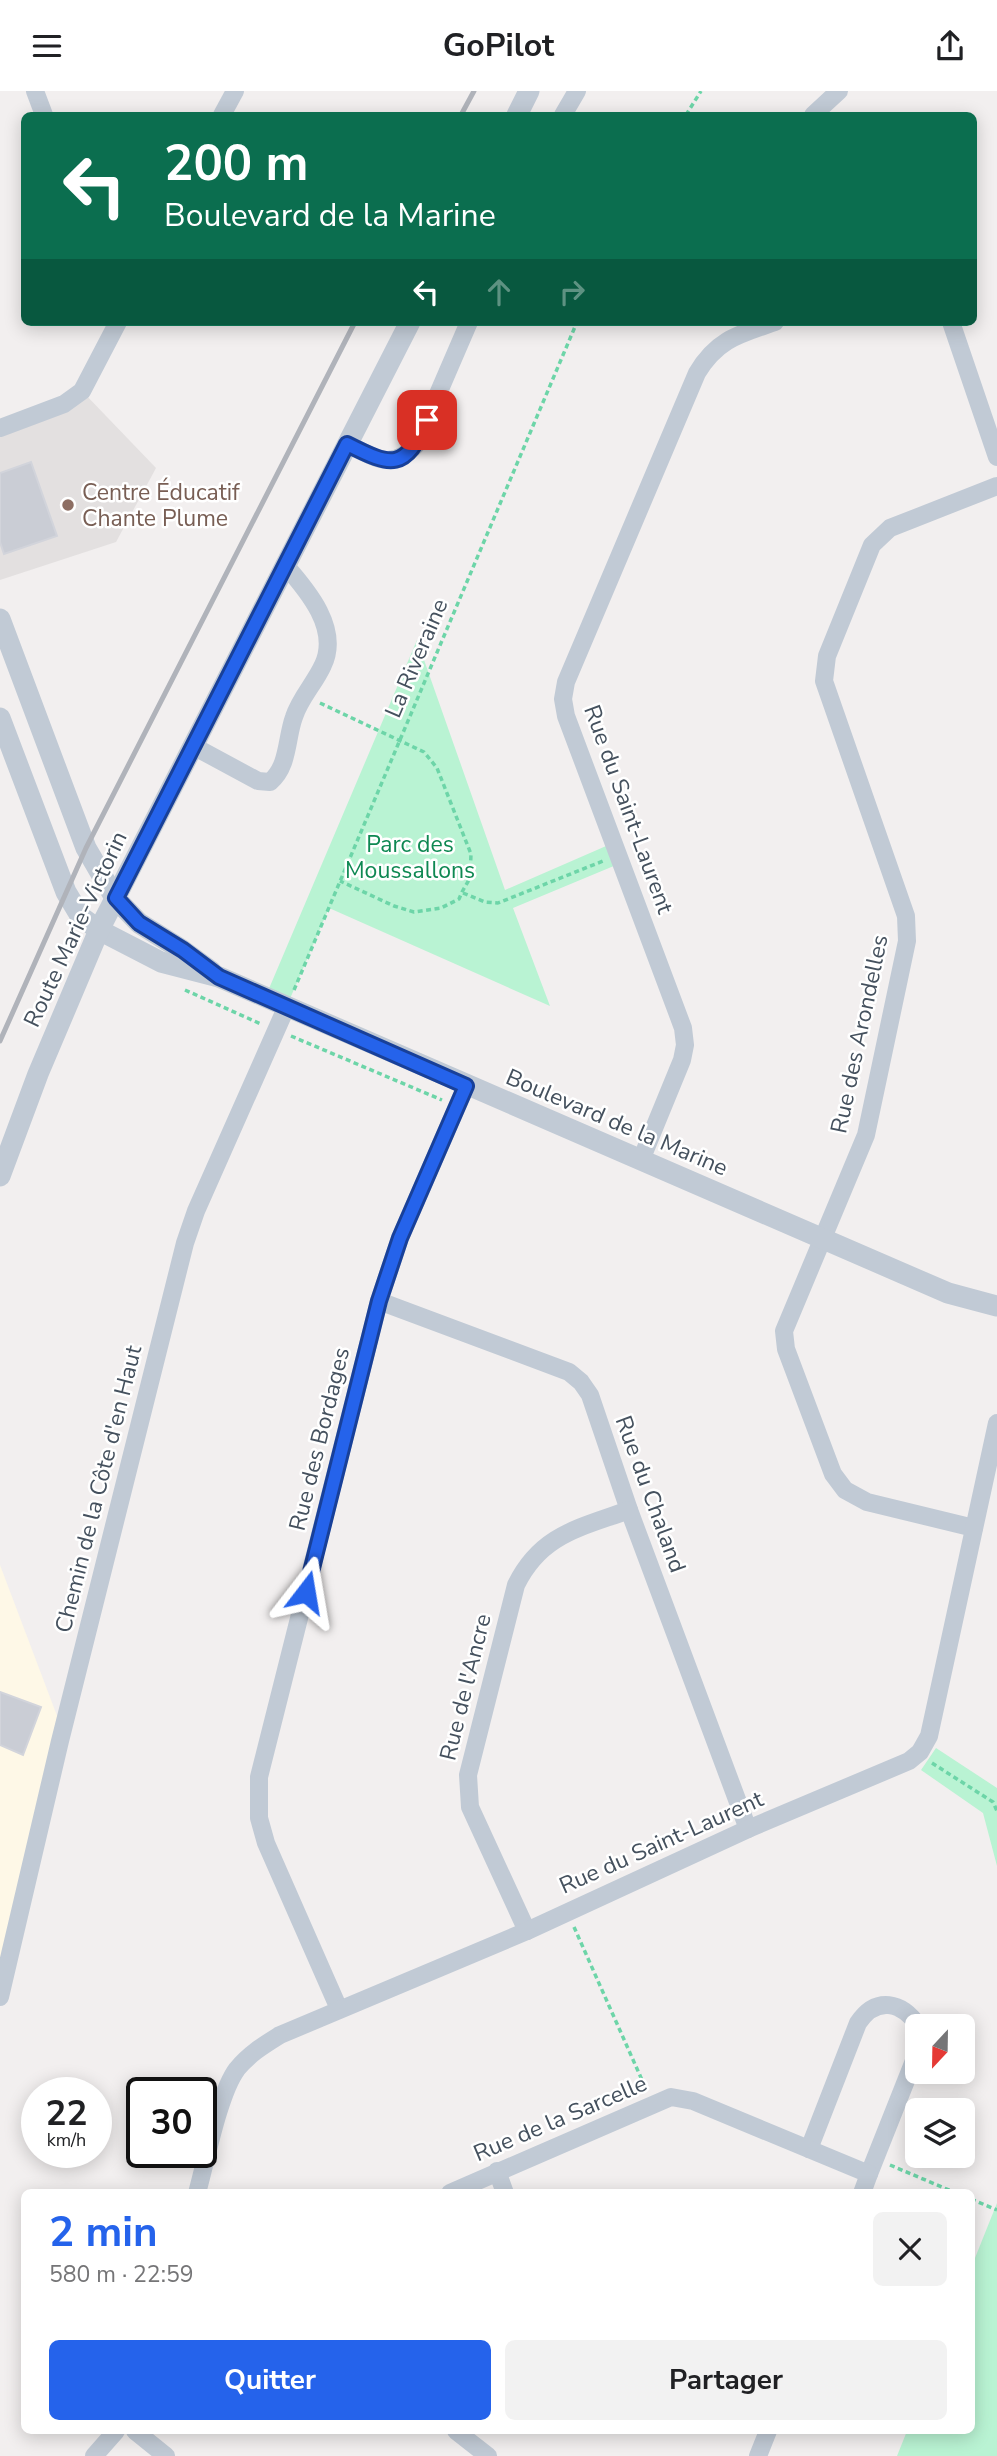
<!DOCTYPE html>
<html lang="fr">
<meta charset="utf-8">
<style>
:root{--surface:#fff;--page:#f2f2f2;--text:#202124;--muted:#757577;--accent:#2563eb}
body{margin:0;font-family:"Nunito Sans",sans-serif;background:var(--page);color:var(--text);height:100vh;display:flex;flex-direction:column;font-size:26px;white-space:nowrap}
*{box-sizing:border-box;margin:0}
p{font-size:23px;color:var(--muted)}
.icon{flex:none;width:38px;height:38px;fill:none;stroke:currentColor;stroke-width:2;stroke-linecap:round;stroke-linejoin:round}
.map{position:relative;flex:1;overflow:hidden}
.sheet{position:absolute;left:21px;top:2098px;width:954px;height:245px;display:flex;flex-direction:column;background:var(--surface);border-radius:10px;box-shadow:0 4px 18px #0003}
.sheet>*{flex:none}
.top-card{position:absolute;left:21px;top:21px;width:956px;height:214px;border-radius:10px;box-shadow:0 4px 18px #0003;background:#0b6e4f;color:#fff;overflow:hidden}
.needle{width:46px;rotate:202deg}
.tools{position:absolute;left:905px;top:1923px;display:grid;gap:14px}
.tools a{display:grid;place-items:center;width:70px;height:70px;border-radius:10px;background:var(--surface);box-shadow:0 4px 18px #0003;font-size:35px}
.speed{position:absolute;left:21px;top:1986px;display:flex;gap:14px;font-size:35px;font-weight:700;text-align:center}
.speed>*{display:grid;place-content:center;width:91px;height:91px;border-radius:50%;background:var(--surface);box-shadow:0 4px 18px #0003;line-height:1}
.speed small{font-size:18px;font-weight:400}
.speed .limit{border:4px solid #111;border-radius:10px;background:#fff;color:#111}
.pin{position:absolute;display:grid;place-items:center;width:60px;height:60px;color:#fff;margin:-30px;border-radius:14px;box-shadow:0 4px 10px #0006}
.me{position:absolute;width:77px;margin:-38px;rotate:14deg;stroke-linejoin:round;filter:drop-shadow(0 0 5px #0008)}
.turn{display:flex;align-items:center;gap:24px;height:147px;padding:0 28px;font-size:32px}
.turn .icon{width:91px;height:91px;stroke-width:2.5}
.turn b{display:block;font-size:49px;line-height:60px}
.lanes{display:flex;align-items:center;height:66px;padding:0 28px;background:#0003;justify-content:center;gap:35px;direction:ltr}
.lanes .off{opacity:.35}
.round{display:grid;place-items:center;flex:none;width:74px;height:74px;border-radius:10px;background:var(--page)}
.headline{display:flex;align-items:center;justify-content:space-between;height:119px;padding:0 28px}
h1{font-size:42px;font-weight:700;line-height:52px;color:var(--accent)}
.primary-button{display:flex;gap:14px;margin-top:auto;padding:14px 28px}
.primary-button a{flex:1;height:80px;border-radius:10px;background:var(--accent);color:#fff;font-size:28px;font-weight:700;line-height:80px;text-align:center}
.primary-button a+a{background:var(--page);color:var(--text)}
header{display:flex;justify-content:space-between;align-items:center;height:91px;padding:0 28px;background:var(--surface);font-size:32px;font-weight:700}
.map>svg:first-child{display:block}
</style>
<header><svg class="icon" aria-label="menu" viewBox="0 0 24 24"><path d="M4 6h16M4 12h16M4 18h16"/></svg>GoPilot<svg class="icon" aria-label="share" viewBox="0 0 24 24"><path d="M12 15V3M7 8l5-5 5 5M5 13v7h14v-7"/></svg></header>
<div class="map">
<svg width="997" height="2365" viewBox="0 0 997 2365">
<rect width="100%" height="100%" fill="#f2efef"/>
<!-- commercial -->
<path fill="#fef8e7" d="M0,1474L59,1630L0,1869Z"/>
<!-- education -->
<path fill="#e3e0e0" d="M82,300L156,377L116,451L0,489V337Z"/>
<!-- green -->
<g fill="#b9f3d3">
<path d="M417,549L505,799L613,752L621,772L513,817L550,915L329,817L286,917L265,907Z"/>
<path d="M936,1657L997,1697V1775L983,1722L921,1679Z"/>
<path d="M997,2112V2365H897L907,2340H971V2177Z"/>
</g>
<!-- building -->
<g fill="#cacdd5" stroke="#d2d4db" stroke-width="2">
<path d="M31,371L57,445L4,463L0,451V382Z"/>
<path d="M0,1601L41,1616L23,1664L0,1654Z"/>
</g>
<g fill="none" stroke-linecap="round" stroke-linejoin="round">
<!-- path -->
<g stroke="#6dd5a8" stroke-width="3.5" stroke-dasharray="5 3.5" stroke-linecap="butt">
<path d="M686,24L701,0"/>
<path d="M320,612L424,661L437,677L471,763L470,787L462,801L459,808L441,817L414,821L394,815L340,790"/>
<path d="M463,802L485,811L498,812L603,770"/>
<path d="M185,899L261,933"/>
<path d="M294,899L577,231"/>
<path d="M291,945L442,1009"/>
<path d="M932,1672L993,1711L997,1720"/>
<path d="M574,1836L646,1998"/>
<path d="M890,2074L956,2102"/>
<path d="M971,2108L997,2119"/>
</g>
<!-- minor -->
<g stroke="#c1cad5" stroke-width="18">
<path d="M35,0L44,24"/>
<path d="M222,24L235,0"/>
<path d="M563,24L577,0"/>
<path d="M813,24L839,0"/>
<path d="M951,231L997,366"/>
<path d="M0,337L64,313L82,300L118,231"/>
<path d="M347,353C376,367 391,380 416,354L469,231"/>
<path d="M193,655L258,690L270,691C289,675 286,648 294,626C300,607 315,592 323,574C340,538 308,500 285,474"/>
<path d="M641,1069L682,969L685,954L683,937L566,625L563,608L566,591L697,282C717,248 740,243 775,231"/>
<path d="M379,1210L569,1281L581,1291L590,1304L629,1419L748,1738"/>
<path d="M974,1437L867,1411L845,1399L833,1383L786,1258L784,1240L866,1044L907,850L906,825L824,590L827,565L872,454L890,437L997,395"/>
<path d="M527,1840L470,1716L468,1684L516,1494C541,1443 580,1437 629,1419"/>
<path d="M0,1906L60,1650L185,1152L196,1120L286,917"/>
<path d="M339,1918L266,1752L259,1727V1686L379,1210L400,1147L466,995"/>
<path d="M809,2058L858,1932C876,1905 902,1910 919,1936"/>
<path d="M497,2080L505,2102"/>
<path d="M869,2083L917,1962"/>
<path d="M197,2102C206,2070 219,2002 237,1978C249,1963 264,1954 280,1944L527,1840L748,1738L909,1670L920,1661L929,1645L997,1332"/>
<path d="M450,2102L671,2006L693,2010L869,2083L862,2102"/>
<path d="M135,2340L166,2365"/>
<path d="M456,2340L488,2365"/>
<path d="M94,2365L116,2340"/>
<path d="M758,2365L768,2340"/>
</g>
<!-- tertiary -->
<g stroke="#c1cad5" stroke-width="21">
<path d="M517,24L529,0"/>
<path d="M0,528L86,757L115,807L139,832L182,859L212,881"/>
<path d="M0,627L66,801L81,826L99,839L161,871L219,886L948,1202L997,1215"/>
<path d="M0,1085L38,983L99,839L410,231"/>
</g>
<!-- rail -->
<g stroke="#b0b3ba" stroke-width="5">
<path d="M461,24L474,0"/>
<path d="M0,950L86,757L355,231"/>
</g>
</g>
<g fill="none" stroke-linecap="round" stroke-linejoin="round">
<!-- route casing -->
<g stroke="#184099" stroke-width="18">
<path id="route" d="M306,1501L379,1210L400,1147L466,995L219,886L183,859L139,832L116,807L347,353C392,376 405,380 427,329"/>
</g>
<!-- route -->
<use href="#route" stroke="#2563eb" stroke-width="12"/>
</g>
<!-- markers -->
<circle fill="#8d6e63" stroke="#fff" stroke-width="2.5" cx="68" cy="414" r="7"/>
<g text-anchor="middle" stroke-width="5" stroke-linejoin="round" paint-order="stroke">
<!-- education labels -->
<g font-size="23" fill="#785e54" stroke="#fff" text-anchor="start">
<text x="82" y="409">Centre Éducatif<tspan x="82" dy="26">Chante Plume</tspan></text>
</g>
<!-- street labels -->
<g font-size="23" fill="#45515e" stroke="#fff">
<text transform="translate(416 567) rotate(-67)" y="8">La Riveraine</text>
<text transform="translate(629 718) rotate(70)" y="8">Rue du Saint-Laurent</text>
<text transform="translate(75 838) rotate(-65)" y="8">Route Marie-Victorin</text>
<text transform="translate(859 943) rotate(-78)" y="8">Rue des Arondelles</text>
<text transform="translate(617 1031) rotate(23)" y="8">Boulevard de la Marine</text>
<text transform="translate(319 1348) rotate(-76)" y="8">Rue des Bordages</text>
<text transform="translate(98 1398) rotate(-76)" y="8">Chemin de la Côte d'en Haut</text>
<text transform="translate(651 1403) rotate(70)" y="8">Rue du Chaland</text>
<text transform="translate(465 1596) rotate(-76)" y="8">Rue de l'Ancre</text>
<text transform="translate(661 1751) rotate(-24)" y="8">Rue du Saint-Laurent</text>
<text transform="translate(560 2027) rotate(-23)" y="8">Rue de la Sarcelle</text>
</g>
<!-- park labels -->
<g font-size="23" fill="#0e8852" stroke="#fff">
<text x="410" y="761">Parc des<tspan x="410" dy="26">Moussallons</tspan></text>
</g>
</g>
</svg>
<div class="tools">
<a><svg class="needle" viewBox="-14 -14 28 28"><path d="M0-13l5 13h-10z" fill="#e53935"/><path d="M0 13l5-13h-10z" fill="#757577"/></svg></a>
<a><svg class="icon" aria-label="layers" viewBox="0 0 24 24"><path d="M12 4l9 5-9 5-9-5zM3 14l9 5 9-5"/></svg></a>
</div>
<div class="speed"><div>22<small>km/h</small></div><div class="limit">30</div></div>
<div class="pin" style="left:427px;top:329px;background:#d93025"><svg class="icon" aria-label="arrive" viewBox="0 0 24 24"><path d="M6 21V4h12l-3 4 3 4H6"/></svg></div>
<svg class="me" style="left:306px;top:1501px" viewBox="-20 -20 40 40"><path d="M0-17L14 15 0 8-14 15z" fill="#2563eb" stroke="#fff" stroke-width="4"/></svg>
<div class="top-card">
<div class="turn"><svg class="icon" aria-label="left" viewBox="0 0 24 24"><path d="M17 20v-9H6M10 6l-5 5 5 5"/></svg><div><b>200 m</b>Boulevard de la Marine</div></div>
<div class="lanes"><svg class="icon" aria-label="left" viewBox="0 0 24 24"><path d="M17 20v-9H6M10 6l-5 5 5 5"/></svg><svg class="icon off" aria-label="ahead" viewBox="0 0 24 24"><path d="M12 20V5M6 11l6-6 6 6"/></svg><svg class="icon off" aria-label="right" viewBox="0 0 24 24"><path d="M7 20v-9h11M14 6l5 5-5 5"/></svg></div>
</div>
<section class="sheet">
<div class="headline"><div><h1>2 min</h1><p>580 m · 22:59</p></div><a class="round"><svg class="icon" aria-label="close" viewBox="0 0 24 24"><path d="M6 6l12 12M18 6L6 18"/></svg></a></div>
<div class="primary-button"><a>Quitter</a><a>Partager</a></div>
</section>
</div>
